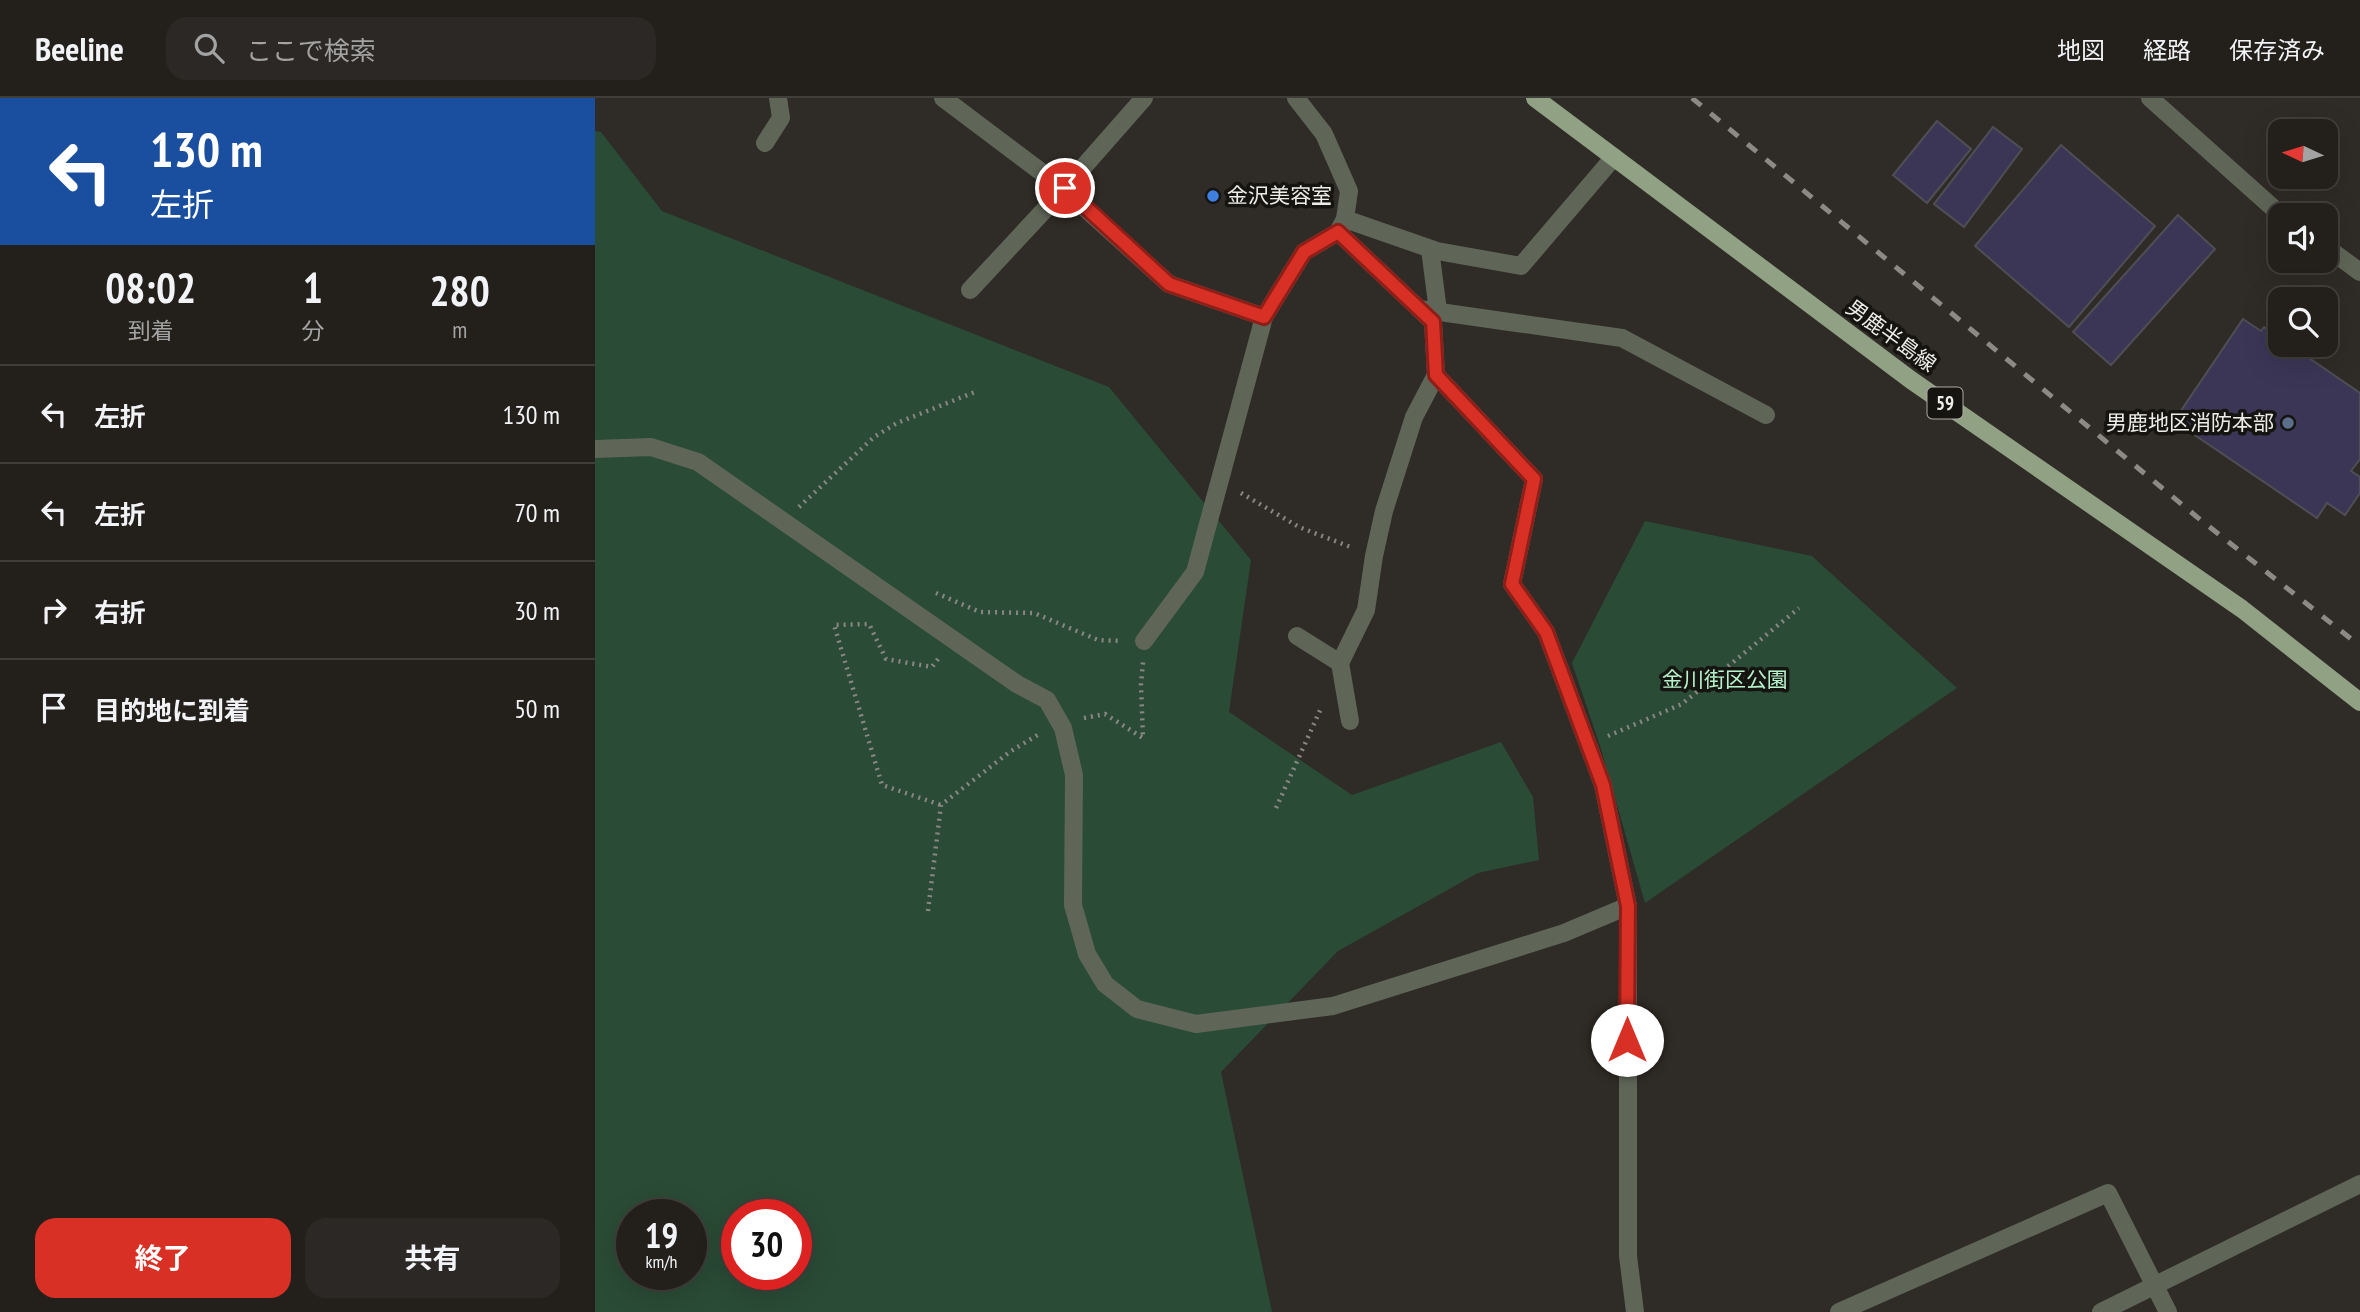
<!DOCTYPE html>
<html lang="ja">
<meta charset="utf-8">
<style>
:root{--surface:#23201c;--page:#2b2825;--text:#f1f3f6;--muted:#a3a3a3;--line:#403e3b;--accent:#d93025}
body{margin:0;font-family:"PT Sans Narrow","Noto Sans JP",sans-serif;background:var(--page);color:var(--text);height:100vh;display:flex;flex-direction:column;font-size:26px;white-space:nowrap}
*{box-sizing:border-box;margin:0}
p{font-size:23px;color:var(--muted)}
.icon{flex:none;width:38px;height:38px;fill:none;stroke:currentColor;stroke-width:2;stroke-linecap:round;stroke-linejoin:round}
.map{position:relative;flex:1;overflow:hidden}
.sheet{display:flex;flex-direction:column;background:var(--surface);width:595px}
.sheet>*{flex:none}
.top-card{background:#1a4fa0;color:#fff;overflow:hidden}
.needle{width:46px;rotate:274deg}
.fabs{position:absolute;left:1673px;top:21px;display:grid;gap:14px}
.fabs a{display:grid;place-items:center;width:70px;height:70px;border-radius:14px;background:var(--surface);box-shadow:0 7px 28px #0002,0 0 0 2px var(--line);font-size:35px}
.speed{position:absolute;left:21px;top:1101px;display:flex;gap:14px;font-size:35px;font-weight:700;text-align:center}
.speed>*{display:grid;place-content:center;width:91px;height:91px;border-radius:50%;background:var(--surface);box-shadow:0 7px 28px #0002,0 0 0 2px var(--line);line-height:1}
.speed small{font-size:18px;font-weight:400}
.speed .limit{border:10px solid #d22;background:#fff;color:#111}
.pin{position:absolute;display:grid;place-items:center;width:60px;height:60px;color:#fff;margin:-30px;border:4px solid #fff;border-radius:50%;box-shadow:0 2px 7px #0007}
.me{position:absolute;width:77px;margin:-38px;rotate:0deg;stroke-linejoin:round;filter:drop-shadow(0 0 5px #0008)}
.turn{display:flex;align-items:center;gap:24px;height:147px;padding:0 35px;font-size:32px}
.turn .icon{width:91px;height:91px;stroke-width:2.5}
.turn b{display:block;font-size:49px;line-height:60px}
.eta{display:flex;justify-content:space-evenly;align-items:center;height:119px;text-align:center}
.eta b{font-size:42px;font-weight:700;line-height:49px}
.action{display:flex;gap:14px;margin-top:auto;padding:14px 35px}
.action a{flex:1;height:80px;border-radius:21px;background:var(--accent);color:#fff;font-size:28px;font-weight:700;line-height:80px;text-align:center}
.action a+a{background:var(--page);color:var(--text)}
ul{padding:0;list-style:none}
li{display:flex;align-items:center;gap:21px;height:98px;padding:0 35px;border-top:2px solid var(--line)}
li div{flex:1}
li b{display:block;font-size:26px}
li em{font-style:normal}
header{display:flex;align-items:center;gap:42px;box-sizing:border-box;height:98px;padding:0 35px;background:var(--surface);border-bottom:2px solid var(--line)}
header strong{font-size:33px}
nav{display:flex;gap:38px;margin-inline-start:auto;font-size:24px}
.search{width:490px;height:63px;background:var(--page);display:flex;align-items:center;gap:18px;box-sizing:border-box;padding:0 24px;border-radius:21px;color:var(--muted);font-size:26px}
main{display:flex;flex:1;min-height:0}
.map>svg:first-child{display:block}
</style>
<header>
<strong>Beeline</strong>
<div class="search"><svg class="icon" aria-label="search" viewBox="0 0 24 24"><circle cx="10" cy="10" r="6"/><path d="M15 15l6 6"/></svg>ここで検索</div>
<nav><a>地図</a><a>経路</a><a>保存済み</a></nav>
</header>
<main>
<section class="sheet">
<div class="top-card">
<div class="turn"><svg class="icon" aria-label="left" viewBox="0 0 24 24"><path d="M17 20v-9H6M10 6l-5 5 5 5"/></svg><div><b>130 m</b>左折</div></div>
</div>
<div class="eta">
<div><b>08:02</b><p>到着</p></div>
<div><b>1</b><p>分</p></div>
<div><b>280</b><p>m</p></div>
</div>
<ul>
<li><svg class="icon" aria-label="left" viewBox="0 0 24 24"><path d="M17 20v-9H6M10 6l-5 5 5 5"/></svg><div><b>左折</b></div><em>130 m</em></li>
<li><svg class="icon" aria-label="left" viewBox="0 0 24 24"><path d="M17 20v-9H6M10 6l-5 5 5 5"/></svg><div><b>左折</b></div><em>70 m</em></li>
<li><svg class="icon" aria-label="right" viewBox="0 0 24 24"><path d="M7 20v-9h11M14 6l5 5-5 5"/></svg><div><b>右折</b></div><em>30 m</em></li>
<li><svg class="icon" aria-label="arrive" viewBox="0 0 24 24"><path d="M6 21V4h12l-3 4 3 4H6"/></svg><div><b>目的地に到着</b></div><em>50 m</em></li>
</ul>
<div class="action"><a>終了</a><a>共有</a></div>
</section>
<div class="map">
<svg width="1765" height="1214" viewBox="0 0 1765 1214">
<rect width="100%" height="100%" fill="#2f2b26"/>
<!-- green -->
<g fill="#2a4b36" fill-rule="evenodd">
<path d="M0,33L6,34L67,113L514,289L656,462L634,614L757,697L906,644L938,699L944,762L883,775L743,853L626,974L677,1214H0ZM37,1116H96V1176H37ZM142,1116H201V1176H142Z"/>
<path d="M1050,423L1217,458L1362,590L1050,805L1006,651L977,565Z"/>
</g>
<!-- building -->
<g fill="#3b3656" stroke="#4f4e55" stroke-width="2">
<path d="M1342,23L1376,51L1332,105L1298,77Z"/>
<path d="M1398,29L1427,51L1369,129L1339,106Z"/>
<path d="M1466,47L1560,128L1474,229L1380,148Z"/>
<path d="M1583,117L1620,151L1516,267L1478,234Z"/>
<path d="M1648,221L1666,233L1669,229L1685,240V247H1695L1765,295V361L1756,373L1765,379V395L1750,417L1732,405L1722,420L1579,323Z"/>
</g>
<g fill="none" stroke-linecap="round" stroke-linejoin="round">
<!-- path -->
<g stroke="#8a8783" stroke-width="4.5" stroke-dasharray="2 5" stroke-linecap="butt">
<path d="M646,395L704,429L758,450"/>
<path d="M204,409L279,339L302,325L380,294"/>
<path d="M341,495L385,514L439,515L503,542L527,543"/>
<path d="M343,561L337,569L291,561L274,526L239,527L287,687L346,707"/>
<path d="M489,620L510,616L548,640L546,587L548,564"/>
<path d="M1013,638L1087,606L1204,510"/>
<path d="M681,710L727,608"/>
<path d="M333,813L346,707L416,653L446,635"/>
</g>
<!-- minor -->
<g stroke="#5f6658" stroke-width="18">
<path d="M348,0L469,91L574,186L669,219L709,154L743,134"/>
<path d="M701,0L729,36L754,93L750,121L743,134L838,224L841,277L939,381L917,486L951,534L1008,687L1033,808V1158L1040,1214"/>
<path d="M1555,0L1686,117"/>
<path d="M170,45L186,20L183,0"/>
<path d="M750,121L842,153L926,168L1019,59"/>
<path d="M1731,149L1765,174"/>
<path d="M835,151L843,213"/>
<path d="M375,192L469,91L549,0"/>
<path d="M824,211L1027,240L1171,317"/>
<path d="M0,351L56,349L103,364L422,586L452,602L468,630L479,677L478,807L492,856L510,886L542,911L601,926L738,908L969,835L1033,808"/>
<path d="M702,538L745,565L771,512L779,458L789,413L819,319L841,277"/>
<path d="M549,543L600,474L669,219"/>
<path d="M745,565L755,623"/>
<path d="M1244,1214L1513,1095L1573,1214"/>
<path d="M1506,1214L1765,1086"/>
</g>
<!-- major -->
<path stroke="#91a183" stroke-width="18" d="M940,0L1316,282L1647,511L1765,604"/>
<!-- rail -->
<path stroke="#8d8a85" stroke-width="5" stroke-dasharray="12 12" stroke-linecap="butt" d="M1097,0L1602,419L1765,548"/>
</g>
<g fill="none" stroke-linecap="round" stroke-linejoin="round">
<!-- route casing -->
<g stroke="#8d1f18" stroke-width="18">
<path id="route" d="M470,90L574,186L669,219L709,154L743,134L838,224L841,277L939,381L917,486L951,534L1008,687L1033,808L1032,942"/>
</g>
<!-- route -->
<use href="#route" stroke="#d93025" stroke-width="12"/>
</g>
<!-- markers -->
<circle fill="#3f7fe0" stroke="#151411" stroke-width="2.5" cx="618" cy="98" r="7"/>
<circle fill="#5c6f8a" stroke="#151411" stroke-width="2.5" cx="1693" cy="325" r="7"/>
<g text-anchor="middle" stroke-width="7" stroke-linejoin="round" paint-order="stroke">
<!-- shield labels -->
<rect fill="#151411" stroke="#adaba8" stroke-width="2" x="1332.5" y="289.5" width="35" height="31" rx="5"/>
<g font-size="19" font-weight="bold" fill="#eeece8">
<text x="1350" y="312">59</text>
</g>
<!-- poi labels -->
<g font-size="21" fill="#eeece8" stroke="#151411" text-anchor="start">
<text x="632" y="105">金沢美容室</text>
<text x="1679" y="332" text-anchor="end">男鹿地区消防本部</text>
</g>
<!-- street labels -->
<g font-size="21" fill="#eeece8" stroke="#151411">
<text transform="translate(1296 238) rotate(36)" y="7">男鹿半島線</text>
</g>
<!-- park labels -->
<g font-size="21" fill="#b6f3ca" stroke="#151411">
<text x="1130" y="589">金川街区公園</text>
</g>
</g>
</svg>
<div class="fabs">
<a><svg class="needle" viewBox="-14 -14 28 28"><path d="M0-13l5 13h-10z" fill="#e53935"/><path d="M0 13l5-13h-10z" fill="#a3a3a3"/></svg></a>
<a><svg class="icon" aria-label="sound" viewBox="0 0 24 24"><path d="M4 9h4l5-4v14l-5-4H4zM17 9q2 3 0 6"/></svg></a>
<a><svg class="icon" aria-label="search" viewBox="0 0 24 24"><circle cx="10" cy="10" r="6"/><path d="M15 15l6 6"/></svg></a>
</div>
<div class="speed"><div>19<small>km/h</small></div><div class="limit">30</div></div>
<div class="pin" style="left:470px;top:90px;background:#d93025"><svg class="icon" aria-label="arrive" viewBox="0 0 24 24"><path d="M6 21V4h12l-3 4 3 4H6"/></svg></div>
<svg class="me" style="left:1032px;top:942px" viewBox="-20 -20 40 40"><circle r="19" fill="#fff"/><path d="M0-13L10 11 0 6-10 11z" fill="#d93025"/></svg>
</div>
</main>
